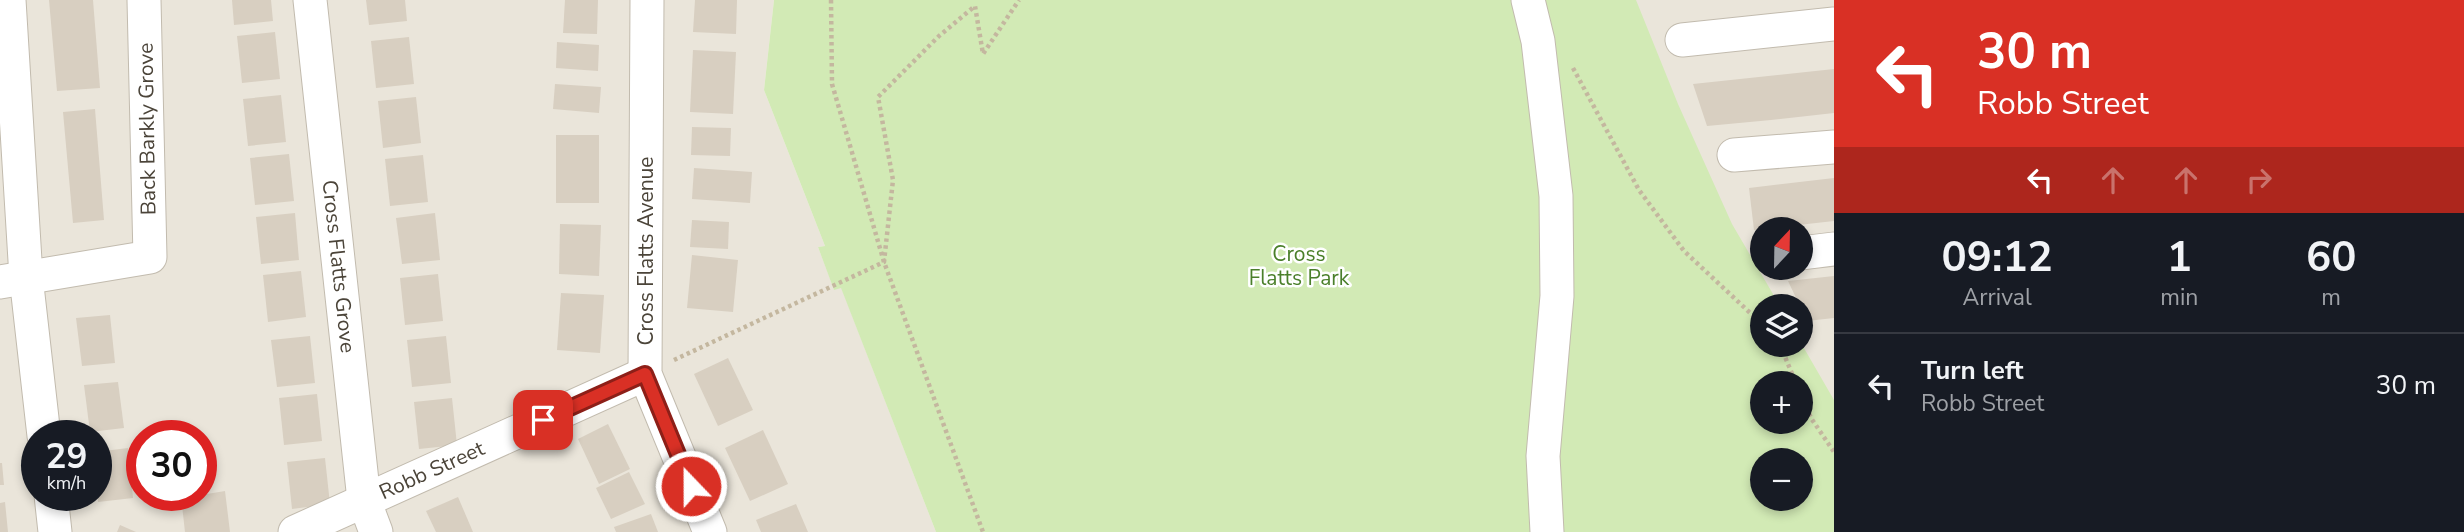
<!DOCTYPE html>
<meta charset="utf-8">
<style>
:root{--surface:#171b24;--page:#242831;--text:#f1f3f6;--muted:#9ea1a6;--line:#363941}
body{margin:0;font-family:"Nunito Sans",sans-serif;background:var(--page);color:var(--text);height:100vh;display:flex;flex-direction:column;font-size:26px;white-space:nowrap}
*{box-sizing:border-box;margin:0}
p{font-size:23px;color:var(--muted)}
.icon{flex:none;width:38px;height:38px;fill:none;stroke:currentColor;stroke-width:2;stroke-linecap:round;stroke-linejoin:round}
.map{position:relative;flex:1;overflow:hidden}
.panel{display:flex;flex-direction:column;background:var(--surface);width:630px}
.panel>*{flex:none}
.top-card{background:#d93025;color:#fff;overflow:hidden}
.needle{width:46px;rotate:22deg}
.controls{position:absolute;left:1750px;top:217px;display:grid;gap:14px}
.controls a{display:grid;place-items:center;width:63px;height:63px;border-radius:50%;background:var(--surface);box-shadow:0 4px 10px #0003;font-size:35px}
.speed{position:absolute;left:21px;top:420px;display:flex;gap:14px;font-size:35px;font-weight:700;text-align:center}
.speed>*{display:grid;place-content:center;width:91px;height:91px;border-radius:50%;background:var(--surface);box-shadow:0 4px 10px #0003;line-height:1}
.speed small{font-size:18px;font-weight:400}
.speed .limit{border:10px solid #d22;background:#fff;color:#111}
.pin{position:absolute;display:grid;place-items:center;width:60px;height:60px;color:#fff;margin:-30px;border-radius:14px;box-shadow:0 4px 10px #0006}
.me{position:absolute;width:77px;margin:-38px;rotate:338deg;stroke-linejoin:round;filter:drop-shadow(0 0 5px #0008)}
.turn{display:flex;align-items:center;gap:24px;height:147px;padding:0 28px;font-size:32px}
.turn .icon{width:91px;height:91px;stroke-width:2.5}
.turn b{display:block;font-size:49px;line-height:60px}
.lanes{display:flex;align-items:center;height:66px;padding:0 28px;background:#0003;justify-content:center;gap:35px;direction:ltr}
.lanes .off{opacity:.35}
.eta{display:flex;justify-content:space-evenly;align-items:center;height:119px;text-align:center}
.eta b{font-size:42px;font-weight:700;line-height:49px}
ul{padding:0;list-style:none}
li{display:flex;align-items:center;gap:21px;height:105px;padding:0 28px;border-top:2px solid var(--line)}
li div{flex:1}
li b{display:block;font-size:26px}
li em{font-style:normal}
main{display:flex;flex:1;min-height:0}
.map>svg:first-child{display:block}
</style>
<main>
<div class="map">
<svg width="1834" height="532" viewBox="0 0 1834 532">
<rect width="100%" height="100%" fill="#f6f3ec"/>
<!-- residential -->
<g fill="#eae5da" fill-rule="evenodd">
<path d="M0,0H774L764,90L825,246L818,247L834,289L841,287L936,532H0ZM37,436H96V495H37ZM142,436H201V495H142Z"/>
<path d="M1626,0H1834V405L1801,345V306H1768ZM1762,229H1801V268H1762Z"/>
</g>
<!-- green -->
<path fill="#d2eab5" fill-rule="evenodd" d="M774,0H1636L1678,104L1732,224L1780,306H1762V345H1801V343L1834,400V532H936L841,288L834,290L818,247L825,246L764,90ZM1762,383H1801V422H1762ZM1762,460H1801V499H1762Z"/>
<!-- building -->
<g fill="#d8cfc1">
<path d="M49,0H93L100,88L57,91Z"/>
<path d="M232,0H271L273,21L234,25Z"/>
<path d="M366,0H405L407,21L369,25Z"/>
<path d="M565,0H598L597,34L563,33Z"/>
<path d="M695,0H737L736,34L693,32Z"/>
<path d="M275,32L280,79L242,83L237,36Z"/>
<path d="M409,37L414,84L376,88L371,41Z"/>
<path d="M557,42L599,45L598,71L556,68Z"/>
<path d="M693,50L736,52L733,114L690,112Z"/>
<path d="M1834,69V113L1771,120L1707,126L1693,84Z"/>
<path d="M555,84L601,87L599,113L553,109Z"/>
<path d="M281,95L286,142L248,146L243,99Z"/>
<path d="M416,97L421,143L383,148L378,101Z"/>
<path d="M95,109L104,220L73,223L63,112Z"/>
<path d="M692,127L731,128L730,156L691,155Z"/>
<rect x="556" y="135" width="43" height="68"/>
<path d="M289,154L294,201L255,205L250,158Z"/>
<path d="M423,155L428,202L390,206L385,159Z"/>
<path d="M694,168L752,172L750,203L692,199Z"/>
<path d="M1834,178V221L1754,230L1749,188Z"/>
<path d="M295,213L299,260L261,264L256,217Z"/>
<path d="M435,213L440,260L402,264L396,218Z"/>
<path d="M692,220L729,222L728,249L690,247Z"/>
<path d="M560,224L601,225L599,276L559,274Z"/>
<path d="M692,255L738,260L733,312L687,308Z"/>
<path d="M301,271L306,317L268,322L263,275Z"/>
<path d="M438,274L443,321L405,325L400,278Z"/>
<path d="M1834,276V318L1807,321L1788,281Z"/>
<path d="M561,293L604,295L600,353L557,350Z"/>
<path d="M110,315L115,363L82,366L76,318Z"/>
<path d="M310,336L315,383L277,387L271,340Z"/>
<path d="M446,336L451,383L412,387L407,340Z"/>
<path d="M728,358L753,410L718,426L694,374Z"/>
<path d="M118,382L124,428L90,432L84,385Z"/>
<path d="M317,394L322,441L284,445L279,398Z"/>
<path d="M452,398L457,445L419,449L414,402Z"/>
<path d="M608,424L630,469L599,484L578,439Z"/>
<path d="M763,430L788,484L750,501L725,448Z"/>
<path d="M128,448L133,498L98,502L96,452Z"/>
<path d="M325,458L330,504L292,509L287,462Z"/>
<path d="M0,463H2L4,485H0Z"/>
<path d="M629,472L645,504L611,519L596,488Z"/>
<path d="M225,491L230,532H185L181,496L201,495Z"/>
<path d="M458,497L473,532H436L426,511Z"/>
<path d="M5,502L8,532H0V503Z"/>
<path d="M796,504L808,532H761L756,520Z"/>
<path d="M651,514L658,532H616L614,527Z"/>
<path d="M120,525L136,532H117Z"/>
</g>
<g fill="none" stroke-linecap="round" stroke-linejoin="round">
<!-- minor casing -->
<g stroke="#c2bbae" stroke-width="35">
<g id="minor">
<path d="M9,0L26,277L44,436"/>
<path id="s1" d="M310,0L364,500L376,532"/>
<path d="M647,0L645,374L710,532"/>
<path d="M1528,0L1538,41L1556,196L1557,296L1543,456L1547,532"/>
<path d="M1682,40L1834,24"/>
<path d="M1734,155L1834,147"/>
<path d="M1801,253L1834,249"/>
<path d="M0,282L150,257L144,0"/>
<path d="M51,495L55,532"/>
<path id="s2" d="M295,532L645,374"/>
</g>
</g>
<!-- path -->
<g stroke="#c4b79f" stroke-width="4.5" stroke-dasharray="3.5 3.5" stroke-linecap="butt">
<path d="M831,0L832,84L884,262L983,532"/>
<path d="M1573,68L1639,190L1684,251L1762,324"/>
<path d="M1780,345L1796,383"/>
<path d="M674,360L884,262L893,180L878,97L939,36L975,6L983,54L1019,0"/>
<path d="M1801,394L1811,418L1834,452"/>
</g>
<!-- minor -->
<use href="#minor" stroke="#fff" stroke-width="33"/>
</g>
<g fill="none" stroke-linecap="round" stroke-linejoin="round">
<!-- route casing -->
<g stroke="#8d1f18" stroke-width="18">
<path id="route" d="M543,420L645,374L691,486"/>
</g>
<!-- route -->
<use href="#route" stroke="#d93025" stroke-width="12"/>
</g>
<g text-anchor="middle" stroke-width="5" stroke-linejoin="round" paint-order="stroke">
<!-- street labels -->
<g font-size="21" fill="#4b4439" stroke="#fff">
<text transform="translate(147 129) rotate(-91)" y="7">Back Barkly Grove</text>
<text transform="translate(646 251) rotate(-90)" y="7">Cross Flatts Avenue</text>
<text dy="7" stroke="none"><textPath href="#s1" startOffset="268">Cross Flatts Grove</textPath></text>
<text dy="7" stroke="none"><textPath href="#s2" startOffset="150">Robb Street</textPath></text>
</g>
<!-- park labels -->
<g font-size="21" fill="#4a7f2a" stroke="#fff">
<text x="1299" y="261">Cross<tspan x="1299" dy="24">Flatts Park</tspan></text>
</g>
</g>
</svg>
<div class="controls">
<a><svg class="needle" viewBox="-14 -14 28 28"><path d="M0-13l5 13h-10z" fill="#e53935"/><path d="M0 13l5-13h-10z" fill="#9ea1a6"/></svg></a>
<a><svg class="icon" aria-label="layers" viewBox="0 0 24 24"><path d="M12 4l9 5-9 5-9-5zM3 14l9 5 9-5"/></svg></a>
<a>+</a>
<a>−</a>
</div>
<div class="speed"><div>29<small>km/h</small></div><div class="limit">30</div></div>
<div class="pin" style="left:543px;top:420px;background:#d93025"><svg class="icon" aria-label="arrive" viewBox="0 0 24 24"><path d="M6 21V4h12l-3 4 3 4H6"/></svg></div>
<svg class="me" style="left:691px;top:486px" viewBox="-20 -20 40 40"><circle r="17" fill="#d93025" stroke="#fff" stroke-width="3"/><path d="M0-11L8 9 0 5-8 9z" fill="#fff"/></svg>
</div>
<section class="panel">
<div class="top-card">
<div class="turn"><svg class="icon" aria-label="left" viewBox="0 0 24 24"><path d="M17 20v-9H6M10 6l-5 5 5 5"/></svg><div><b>30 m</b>Robb Street</div></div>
<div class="lanes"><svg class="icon" aria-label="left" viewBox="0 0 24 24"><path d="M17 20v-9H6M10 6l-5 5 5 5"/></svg><svg class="icon off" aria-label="ahead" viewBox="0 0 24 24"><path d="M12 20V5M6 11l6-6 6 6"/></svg><svg class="icon off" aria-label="ahead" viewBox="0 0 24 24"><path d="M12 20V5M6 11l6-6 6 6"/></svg><svg class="icon off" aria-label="right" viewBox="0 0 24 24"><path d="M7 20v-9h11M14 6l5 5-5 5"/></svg></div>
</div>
<div class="eta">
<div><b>09:12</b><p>Arrival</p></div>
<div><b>1</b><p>min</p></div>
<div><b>60</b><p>m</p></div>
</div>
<ul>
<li><svg class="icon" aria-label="left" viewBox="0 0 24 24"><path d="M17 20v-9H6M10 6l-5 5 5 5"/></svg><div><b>Turn left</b><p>Robb Street</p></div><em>30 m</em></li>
</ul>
</section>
</main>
